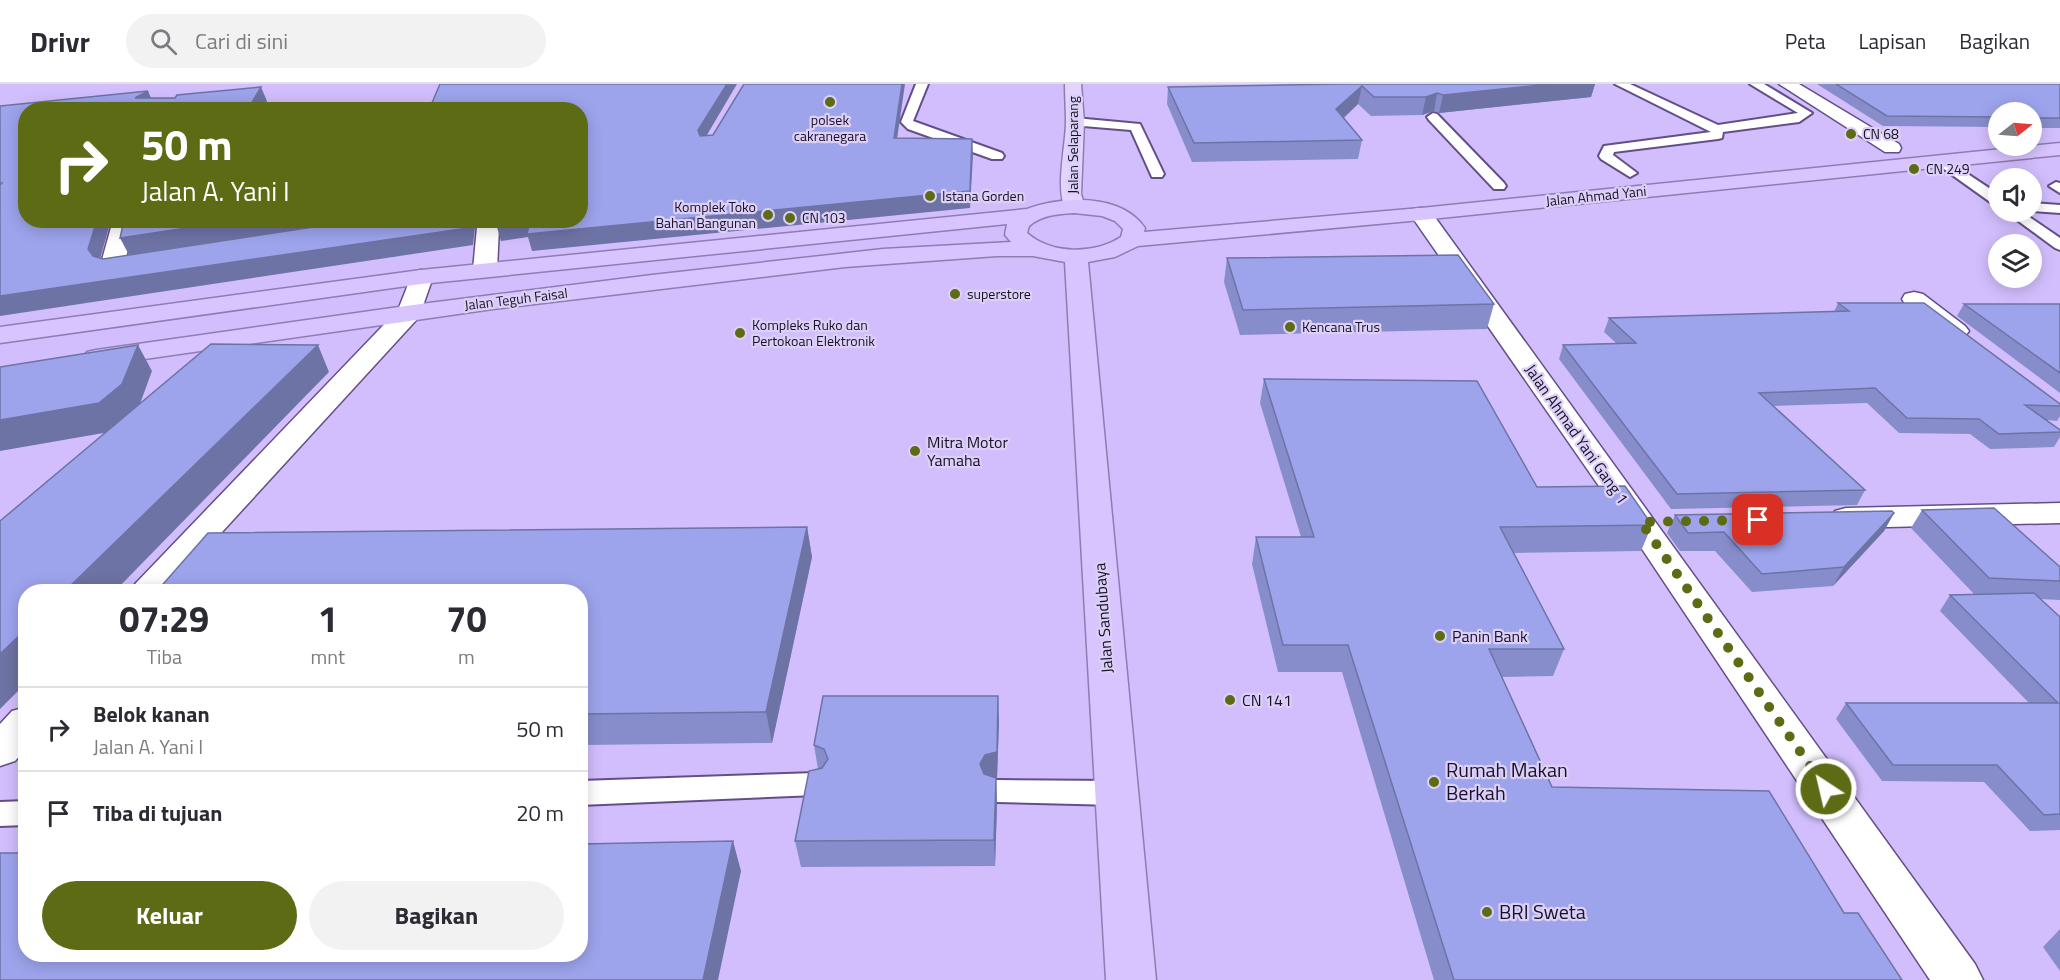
<!DOCTYPE html>
<html lang="id">
<style>
:root{--surface:#fff;--page:#f2f2f3;--text:#2b2b33;--muted:#7c7c81;--line:#e1e1e2;--accent:#5d6b15}
body{margin:0;font-family:"Titillium Web",sans-serif;background:var(--page);color:var(--text);height:100vh;display:flex;flex-direction:column;font-size:22px;white-space:nowrap}
*{box-sizing:border-box;margin:0}
p{font-size:20px;color:var(--muted)}
.icon{flex:none;width:33px;height:33px;fill:none;stroke:currentColor;stroke-width:2;stroke-linecap:round;stroke-linejoin:round}
.map{position:relative;flex:1;overflow:hidden}
.drawer{position:absolute;left:18px;top:500px;width:570px;height:378px;display:flex;flex-direction:column;background:var(--surface);border-radius:24px;box-shadow:0 3px 15px #0003}
.drawer>*{flex:none}
.hud{position:absolute;left:18px;top:18px;width:570px;height:126px;border-radius:24px;box-shadow:0 3px 15px #0003;background:#5d6b15;color:#fff;overflow:hidden}
.needle{width:39px;rotate:73deg}
.tools{position:absolute;left:1988px;top:18px;display:grid;gap:12px}
.tools a{display:grid;place-items:center;width:54px;height:54px;border-radius:50%;background:var(--surface);box-shadow:0 3px 15px #0003;font-size:30px}
.pin{position:absolute;display:grid;place-items:center;width:51px;height:51px;color:#fff;margin:-26px;border-radius:12px;box-shadow:0 3px 9px #0006}
.me{position:absolute;width:66px;margin:-33px;rotate:325deg;stroke-linejoin:round;filter:drop-shadow(0 0 4px #0008)}
.turn{display:flex;align-items:center;gap:21px;height:126px;padding:0 24px;font-size:27px}
.turn .icon{width:78px;height:78px;stroke-width:2.5}
.turn b{display:block;font-size:42px;line-height:51px}
.eta{display:flex;justify-content:space-evenly;align-items:center;height:102px;text-align:center}
.eta b{font-size:36px;font-weight:700;line-height:42px}
.action{display:flex;gap:12px;margin-top:auto;padding:12px 24px}
.action a{flex:1;height:69px;border-radius:36px;background:var(--accent);color:#fff;font-size:24px;font-weight:700;line-height:69px;text-align:center}
.action a+a{background:var(--page);color:var(--text)}
ul{padding:0;list-style:none}
li{display:flex;align-items:center;gap:18px;height:84px;padding:0 24px;border-top:2px solid var(--line)}
li div{flex:1}
li b{display:block;font-size:22px}
li em{font-style:normal}
header{display:flex;align-items:center;gap:36px;box-sizing:border-box;height:84px;padding:0 30px;background:var(--surface);border-bottom:2px solid var(--line)}
header strong{font-size:28px}
nav{display:flex;gap:33px;margin-inline-start:auto;font-size:21px}
.search{width:420px;height:54px;background:var(--page);display:flex;align-items:center;gap:15px;box-sizing:border-box;padding:0 21px;border-radius:33px;color:var(--muted);font-size:22px}
.map>svg:first-child{display:block}
</style>
<header>
<strong>Drivr</strong>
<div class="search"><svg class="icon" aria-label="search" viewBox="0 0 24 24"><circle cx="10" cy="10" r="6"/><path d="M15 15l6 6"/></svg>Cari di sini</div>
<nav><a>Peta</a><a>Lapisan</a><a>Bagikan</a></nav>
</header>
<div class="map">
<svg width="2060" height="896" viewBox="0 0 2060 896">
<rect width="100%" height="100%" fill="#d2befd"/>
<g fill="none" stroke-linecap="round" stroke-linejoin="round">
<!-- service casing -->
<g stroke="#634f87" stroke-width="4">
<g id="service">
<path d="M916,0H928L913,37L1002,69L1004,72L1002,75H992L908,45L901,38Z"/>
<path d="M1615,0H1630L1718,41L1798,29L1750,0H1764L1812,29L1799,38L1723,48L1722,54L1718,55L1614,68L1613,71L1637,89L1630,93L1601,75L1599,72L1604,62L1711,48Z"/>
<path d="M1433,29L1437,30L1504,99L1506,102L1504,105H1494L1429,36L1427,33Z"/>
<path d="M1075,34L1140,40L1164,90L1162,93H1152L1131,46L1071,41V35Z"/>
<path d="M1942,73L1998,110V121L1993,120L1937,80L1935,77L1937,74Z"/>
<path d="M2056,98L2060,99V109L2049,102Z"/>
<path d="M2031,119L2060,121V129L2031,127Z"/>
<path d="M2006,128H2022L2060,154V166L2055,164Z"/>
<path d="M816,689L826,692L830,700L826,708L816,711L580,721V697Z"/>
<path d="M997,696L1116,697L1126,701L1131,709L1126,717L1116,721L997,718L987,715L983,707L987,699Z"/>
<path d="M26,717V741L0,742V718Z"/>
</g>
</g>
<!-- minor casing -->
<g stroke="#634f87" stroke-width="3">
<g id="minor">
<path d="M1779,0H1799L1899,60L1901,64L1899,68H1885Z"/>
<path d="M1421,124L1429,125L1975,880L1983,896H1930L1626,441L1410,130L1413,125Z"/>
<path d="M113,136H135L126,174L145,172L153,174L157,179L153,184L112,190L104,188L100,183Z"/>
<path d="M474,136H495L499,143L497,186L493,191L485,193L477,191L473,186L477,143Z"/>
<path d="M421,186L429,188L433,193L419,233L168,507H130L136,499L398,226L413,188Z"/>
<path d="M1914,208L1923,210L1965,242L1969,247L1965,252C1943,258 1922,233 1905,220L1902,215L1905,210Z"/>
<path d="M2060,419V439L1846,444L1835,441L1830,434L1835,427L1846,424Z"/>
<path d="M26,623V665L15,677L0,682V640L12,627Z"/>
</g>
</g>
<!-- primary casing -->
<g stroke="#8f7cb3" stroke-width="3">
<path id="primary" d="M1065,0H1081L1084,38L1081,110L1085,123L1081,127L1074,129L1067,127C1054,109 1066,61 1066,38C1066,26 1065,13 1065,0Z"/>
</g>
<!-- trunk casing -->
<g stroke="#8f7cb3" stroke-width="3">
<path id="trunk" d="M2060,59V71L1421,136L1138,162L1115,173L1088,178L1156,896H1106L1065,178L1033,172H997L845,183L493,225L96,282L87,280L83,274L87,268L96,266L413,221L652,191L883,165L1011,158L1005,151L1007,140L421,200L0,259V243L421,186L1027,125C1062,112 1121,109 1145,144L1144,148L1421,124ZM1074,129L1102,132L1115,137L1123,145L1121,153C1095,170 1052,171 1027,149L1029,142C1042,131 1057,130 1074,129Z"/>
</g>
<!-- service -->
<use href="#service" fill="#fff" fill-rule="evenodd"/>
<!-- minor -->
<use href="#minor" fill="#fff" fill-rule="evenodd"/>
<!-- primary -->
<use href="#primary" fill="#e2d3ff" fill-rule="evenodd"/>
<!-- trunk -->
<use href="#trunk" fill="#d8c4ff" fill-rule="evenodd"/>
</g>
<!-- wall -->
<g fill="#878dcb">
<path d="M1317,0H1595L1591,13L1439,29L1434,27L1422,31L1371,32L1358,20L1344,34L1362,56L1358,75L1192,78L1167,20L1168,3Z"/>
<path d="M1817,0H2060V44H2031V28H1998V43L1883,42Z"/>
<path d="M1227,174L1494,220L1487,245L1240,251L1224,198Z"/>
<path d="M1838,219L2060,320V332L2057,337L2047,336L2060,346V353L2054,363L1990,365L1970,350L1899,349L1867,319L1774,322L1865,406L1857,421L1671,425L1559,275L1563,261L1616,259L1604,248L1609,234L1834,228Z"/>
<path d="M1964,220H2060V309L1957,232Z"/>
<path d="M1264,295L1537,403L1652,441L1641,467L1514,469L1564,565L1553,592L1502,593L1552,703L1844,829L1902,896H1434L1342,588H1278L1252,480L1256,453H1301L1260,319Z"/>
<path d="M1922,426L2060,483V516L2040,515L2060,533V746L2030,747L1984,698L1882,697L1836,635L1846,619H2029L1940,527L1950,511L1974,510L1911,444Z"/>
<path d="M1894,429L1884,447L1833,502L1752,508L1715,467H1680L1667,449L1675,431Z"/>
<path d="M807,443L812,473L772,659L580,661V507Z"/>
<path d="M999,638L997,694H996L997,720L995,782L801,783L795,757L818,685L814,661Z"/>
<path d="M2060,845V887L2043,863Z"/>
</g>
<!-- shaded-wall -->
<g fill="#6e73a5">
<path d="M727,0H737L701,61L698,46Z"/>
<path d="M902,0H905L895,69L894,54Z"/>
<path d="M1550,0H1595L1591,13L1439,29L1443,11Z"/>
<path d="M1362,2L1358,20L1333,43L1336,25Z"/>
<path d="M261,3L267,17L262,26H249L248,25Z"/>
<path d="M148,7L154,21L135,14Z"/>
<path d="M1437,9L1434,27L1422,31L1426,13Z"/>
<path d="M972,55L973,71L970,124L532,167L528,153L501,157L496,140L518,136H531Z"/>
<path d="M97,136H111L98,182L88,165Z"/>
<path d="M240,136H360L129,171L120,154Z"/>
<path d="M468,136H473L475,143L473,161L0,232V212Z"/>
<path d="M138,261L152,287L137,328L115,347L0,367V336Z"/>
<path d="M318,261L329,288L115,507H65Z"/>
<path d="M1894,429L1884,447L1833,502L1844,483Z"/>
<path d="M807,443L812,473L772,659L766,628Z"/>
<path d="M26,545V599L0,625V570Z"/>
<path d="M998,612L999,638L997,694H996L997,720L995,782L994,756L986,697L980,680L985,671Z"/>
<path d="M733,757L741,787L718,896H703Z"/>
</g>
<!-- building -->
<g fill="#9da4ec" stroke="#6e73a5" stroke-width="1.5">
<path d="M440,0H727L698,46L700,52L713,51L744,0H902L894,54L972,55L970,107L527,150L530,136H580V26H400L401,24L431,21Z"/>
<path d="M1343,0H1550L1443,11L1437,9L1426,13H1374L1362,2L1336,25L1362,56L1194,59L1168,3Z"/>
<path d="M1836,0H2060V34H2031V28H1998V33L1887,32Z"/>
<path d="M261,3L248,25L255,24V26H26V136H97L88,165L93,172L103,175L360,136H468V144L0,212V101L2,99H0V22L148,7L135,14H175L177,11Z"/>
<path d="M124,136H240L120,154Z"/>
<path d="M496,136H518L496,140Z"/>
<path d="M1458,171L1494,220L1243,226L1227,174Z"/>
<path d="M1838,219H1924L2060,320V322L2025,321L2060,346V348L1999,350L1979,335L1907,334L1875,304L1759,309L1865,406L1677,410L1563,261L1636,259L1609,234L1849,227Z"/>
<path d="M1964,220H2060V289Z"/>
<path d="M211,260L318,261L65,507H26V545L0,570V437Z"/>
<path d="M138,261L122,300L99,319L0,336V283Z"/>
<path d="M1264,295L1477,297L1537,403L1625,402L1652,441L1500,443L1564,565H1489L1552,703L1769,707L1844,829H1858L1902,896H1454L1348,561H1283L1256,453H1314Z"/>
<path d="M1994,424L2060,483V497L1989,494L1922,426Z"/>
<path d="M1892,427L1894,429L1844,483L1762,490L1724,448L1688,449L1675,431Z"/>
<path d="M807,443L766,628L580,630V507H157L208,449Z"/>
<path d="M2034,509L2060,533V730L2044,731L1997,681H1893L1846,619H2058L1950,511Z"/>
<path d="M823,612H998L997,668L985,671L980,680L984,690L996,694L994,756L795,757L809,687L822,684L828,675L824,665L814,661Z"/>
<path d="M733,757L703,896H0V769H26V870H580V760Z"/>
</g>
<g fill="none" stroke-linecap="round" stroke-linejoin="round">
<!-- route -->
<path stroke="#5d6b15" stroke-width="10" stroke-dasharray="0 18" d="M1758,436L1641,438L1826,705"/>
</g>
<!-- markers -->
<g fill="#5d6b15" stroke="#dcd0f7" stroke-width="2">
<circle cx="830" cy="18" r="6"/>
<circle cx="1851" cy="50" r="6"/>
<circle cx="1914" cy="85" r="6"/>
<circle cx="930" cy="112" r="6"/>
<circle cx="768" cy="131" r="6"/>
<circle cx="790" cy="134" r="6"/>
<circle cx="955" cy="210" r="6"/>
<circle cx="1290" cy="243" r="6"/>
<circle cx="740" cy="249" r="6"/>
<circle cx="915" cy="367" r="6"/>
<circle cx="1440" cy="552" r="6"/>
<circle cx="1230" cy="616" r="6"/>
<circle cx="1434" cy="698" r="6"/>
<circle cx="1487" cy="828" r="6"/>
</g>
<g text-anchor="middle" stroke-width="4.5" stroke-linejoin="round" paint-order="stroke">
<!-- far-poi labels -->
<g font-size="14" fill="#191127" stroke="#dcd0f7" text-anchor="start">
<text x="830" y="41" text-anchor="middle">polsek<tspan x="830" dy="16">cakranegara</tspan></text>
<text x="1863" y="55">CN 68</text>
<text x="1926" y="90">CN 249</text>
<text x="942" y="117">Istana Gorden</text>
<text x="756" y="128" text-anchor="end">Komplek Toko<tspan x="756" dy="16">Bahan Bangunan</tspan></text>
<text x="802" y="139">CN 103</text>
<text x="967" y="215">superstore</text>
<text x="752" y="246">Kompleks Ruko dan<tspan x="752" dy="16">Pertokoan Elektronik</tspan></text>
<text x="1302" y="248">Kencana Trus</text>
</g>
<!-- far-street labels -->
<g font-size="14" fill="#191127" stroke="#dcd0f7">
<text transform="translate(1073 61) rotate(-90)" y="5">Jalan Selaparang</text>
<text transform="translate(1596 112) rotate(-6)" y="5">Jalan Ahmad Yani</text>
<text transform="translate(516 215) rotate(-7)" y="5">Jalan Teguh Faisal</text>
</g>
<!-- street labels -->
<g font-size="16" fill="#191127" stroke="#dcd0f7">
<text transform="translate(1577 350) rotate(55)" y="6">Jalan Ahmad Yani Gang 1</text>
<text transform="translate(1103 534) rotate(-94)" y="6">Jalan Sandubaya</text>
</g>
<!-- poi labels -->
<g font-size="16" fill="#191127" stroke="#dcd0f7" text-anchor="start">
<text x="927" y="364">Mitra Motor<tspan x="927" dy="18">Yamaha</tspan></text>
<text x="1452" y="558">Panin Bank</text>
<text x="1242" y="622">CN 141</text>
</g>
<!-- near-poi labels -->
<g font-size="20" fill="#191127" stroke="#dcd0f7" text-anchor="start">
<text x="1446" y="693">Rumah Makan<tspan x="1446" dy="23">Berkah</tspan></text>
<text x="1499" y="835">BRI Sweta</text>
</g>
</g>
</svg>
<div class="tools">
<a><svg class="needle" viewBox="-14 -14 28 28"><path d="M0-13l5 13h-10z" fill="#e53935"/><path d="M0 13l5-13h-10z" fill="#7c7c81"/></svg></a>
<a><svg class="icon" aria-label="sound" viewBox="0 0 24 24"><path d="M4 9h4l5-4v14l-5-4H4zM17 9q2 3 0 6"/></svg></a>
<a><svg class="icon" aria-label="layers" viewBox="0 0 24 24"><path d="M12 4l9 5-9 5-9-5zM3 14l9 5 9-5"/></svg></a>
</div>
<div class="pin" style="left:1758px;top:436px;background:#d93025"><svg class="icon" aria-label="arrive" viewBox="0 0 24 24"><path d="M6 21V4h12l-3 4 3 4H6"/></svg></div>
<svg class="me" style="left:1826px;top:705px" viewBox="-20 -20 40 40"><circle r="17" fill="#5d6b15" stroke="#fff" stroke-width="3"/><path d="M0-11L8 9 0 5-8 9z" fill="#fff"/></svg>
<div class="hud">
<div class="turn"><svg class="icon" aria-label="right" viewBox="0 0 24 24"><path d="M7 20v-9h11M14 6l5 5-5 5"/></svg><div><b>50 m</b>Jalan A. Yani I</div></div>
</div>
<section class="drawer">
<div class="eta">
<div><b>07:29</b><p>Tiba</p></div>
<div><b>1</b><p>mnt</p></div>
<div><b>70</b><p>m</p></div>
</div>
<ul>
<li><svg class="icon" aria-label="right" viewBox="0 0 24 24"><path d="M7 20v-9h11M14 6l5 5-5 5"/></svg><div><b>Belok kanan</b><p>Jalan A. Yani I</p></div><em>50 m</em></li>
<li><svg class="icon" aria-label="arrive" viewBox="0 0 24 24"><path d="M6 21V4h12l-3 4 3 4H6"/></svg><div><b>Tiba di tujuan</b></div><em>20 m</em></li>
</ul>
<div class="action"><a>Keluar</a><a>Bagikan</a></div>
</section>
</div>
